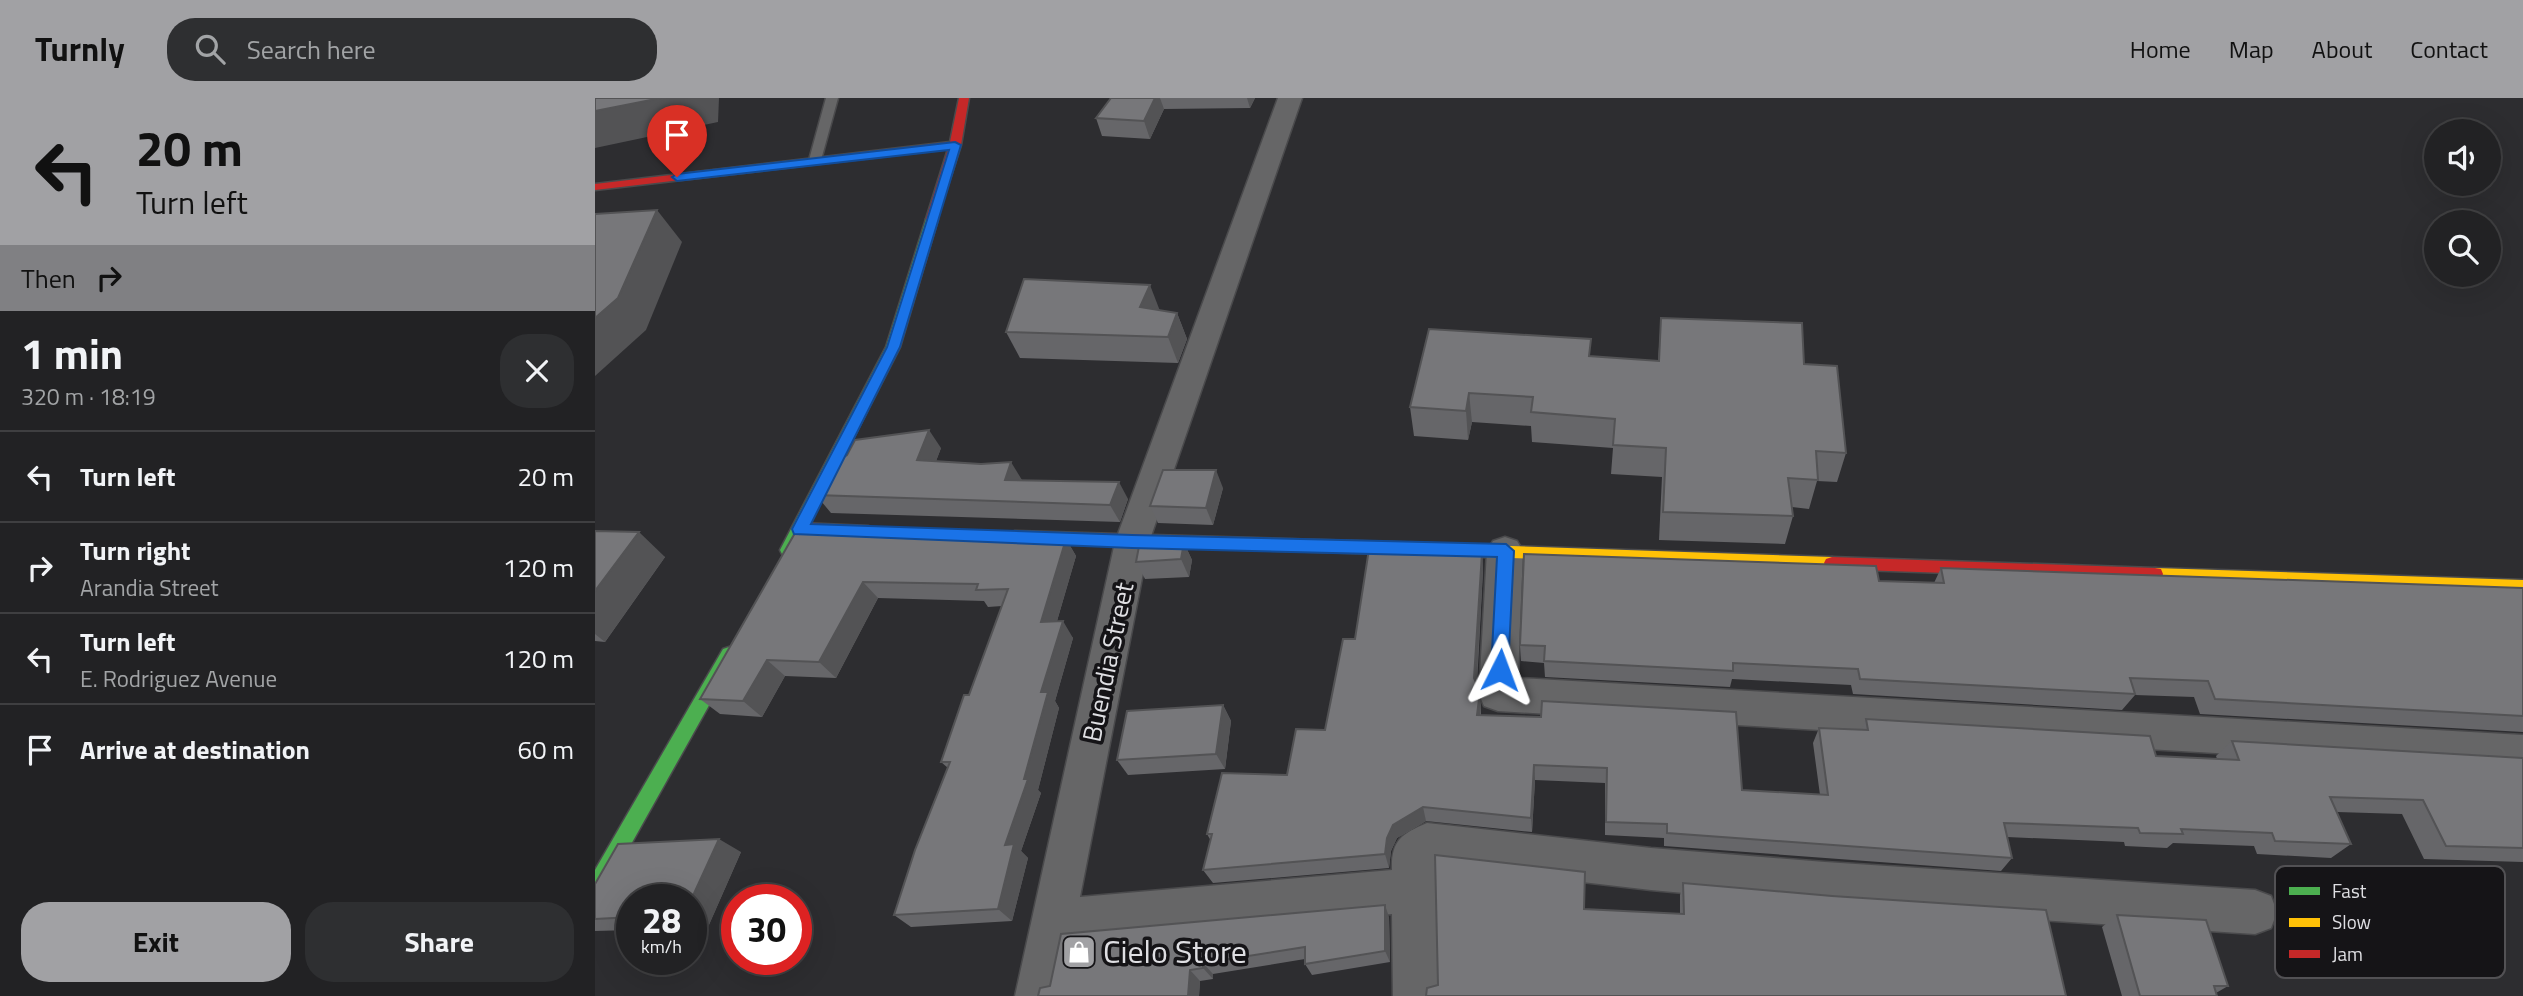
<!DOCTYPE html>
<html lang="en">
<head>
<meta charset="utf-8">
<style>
  body { margin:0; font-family:"Titillium Web",sans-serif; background:#2e2f31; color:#f1f3f6; height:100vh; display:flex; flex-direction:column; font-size:26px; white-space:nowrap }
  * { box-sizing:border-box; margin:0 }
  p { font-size:23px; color:#a2a4a6 }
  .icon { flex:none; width:38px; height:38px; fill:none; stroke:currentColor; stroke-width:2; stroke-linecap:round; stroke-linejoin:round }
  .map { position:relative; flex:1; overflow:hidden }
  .panel { display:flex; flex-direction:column; background:#222224; width:595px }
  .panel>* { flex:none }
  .banner { background:#a1a1a4; color:#111; overflow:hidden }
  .tools { position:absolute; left:1829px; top:21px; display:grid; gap:14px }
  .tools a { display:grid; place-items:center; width:77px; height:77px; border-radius:50%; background:#222224; box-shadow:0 7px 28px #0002,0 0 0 2px #3f3f41; font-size:35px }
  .speed { position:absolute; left:21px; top:786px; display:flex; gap:14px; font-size:35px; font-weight:700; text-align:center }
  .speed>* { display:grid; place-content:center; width:91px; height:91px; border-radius:50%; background:#222224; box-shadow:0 7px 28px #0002,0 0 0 2px #3f3f41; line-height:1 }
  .speed small { font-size:18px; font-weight:400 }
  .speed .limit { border:10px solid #d22; background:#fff; color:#111 }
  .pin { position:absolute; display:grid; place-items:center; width:60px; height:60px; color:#fff; margin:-72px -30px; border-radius:50% 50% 50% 0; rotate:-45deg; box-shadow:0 0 7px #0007 }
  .pin .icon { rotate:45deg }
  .me { position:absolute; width:77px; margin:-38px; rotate:3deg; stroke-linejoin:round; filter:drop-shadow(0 0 5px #0008) }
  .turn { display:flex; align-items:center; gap:24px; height:147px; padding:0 21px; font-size:32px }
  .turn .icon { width:91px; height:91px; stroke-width:2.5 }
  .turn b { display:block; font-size:49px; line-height:60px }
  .then { display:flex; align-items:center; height:66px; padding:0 21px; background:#0003; gap:14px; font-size:26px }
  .round { display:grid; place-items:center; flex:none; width:74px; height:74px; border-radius:28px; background:#2e2f31 }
  .overview { display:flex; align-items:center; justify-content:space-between; height:119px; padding:0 21px }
  h1 { font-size:42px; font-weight:700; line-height:52px }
  .primary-button { display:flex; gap:14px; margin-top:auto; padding:14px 21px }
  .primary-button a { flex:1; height:80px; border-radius:28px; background:#a1a1a4; color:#111; font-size:28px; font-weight:700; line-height:80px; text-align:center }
  .primary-button a+a { background:#2e2f31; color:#f1f3f6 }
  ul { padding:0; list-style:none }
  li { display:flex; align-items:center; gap:21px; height:91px; padding:0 21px; border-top:2px solid #3f3f41 }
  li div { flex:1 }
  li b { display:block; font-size:26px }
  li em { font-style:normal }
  header { display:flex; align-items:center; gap:42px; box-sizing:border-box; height:98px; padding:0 35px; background:#a1a1a4; color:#111 }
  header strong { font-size:33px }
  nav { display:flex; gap:38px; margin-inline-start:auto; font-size:24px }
  .search { width:490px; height:63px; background:#2e2f31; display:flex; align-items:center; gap:18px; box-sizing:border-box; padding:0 24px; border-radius:28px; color:#a2a4a6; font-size:26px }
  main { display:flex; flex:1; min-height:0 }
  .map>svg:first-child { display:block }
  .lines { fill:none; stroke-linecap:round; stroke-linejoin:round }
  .lane-casing { stroke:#4a4a4c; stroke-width:3 }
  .street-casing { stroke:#4a4a4c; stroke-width:3 }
  .fast-casing { stroke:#4a4a4c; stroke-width:3 }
  .slow-casing { stroke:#4a4a4c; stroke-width:3 }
  .jam-casing { stroke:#4a4a4c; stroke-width:3 }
  .lane { fill:#666667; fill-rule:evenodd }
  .street { fill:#666667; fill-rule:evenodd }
  .fast { fill:#4caf50; fill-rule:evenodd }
  .slow { fill:#ffc107; fill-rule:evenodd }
  .jam { fill:#c62828; fill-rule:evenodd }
  .wall { fill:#666669 }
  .shaded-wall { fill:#535355 }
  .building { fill:#77777a; stroke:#535355; stroke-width:2 }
  .route { fill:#1a73e8; stroke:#114b97; stroke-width:2 }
  .labels { text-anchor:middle; stroke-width:7; stroke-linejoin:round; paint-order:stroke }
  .street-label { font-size:26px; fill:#dfdfe3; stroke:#151417 }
  .near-poi-label { font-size:32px; fill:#dfdfe3; stroke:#151417; text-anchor:start }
  .key { fill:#151417; stroke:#525154; stroke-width:2 }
  .key-label { font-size:19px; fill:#dfdfe3 }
</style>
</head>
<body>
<header>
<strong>Turnly</strong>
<div class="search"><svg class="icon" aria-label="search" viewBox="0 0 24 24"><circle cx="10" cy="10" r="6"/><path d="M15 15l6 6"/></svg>Search here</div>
<nav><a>Home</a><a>Map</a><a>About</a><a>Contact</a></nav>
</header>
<main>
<section class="panel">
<div class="banner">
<div class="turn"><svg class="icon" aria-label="left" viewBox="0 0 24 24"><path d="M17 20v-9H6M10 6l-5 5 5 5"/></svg><div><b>20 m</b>Turn left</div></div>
<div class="then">Then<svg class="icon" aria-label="right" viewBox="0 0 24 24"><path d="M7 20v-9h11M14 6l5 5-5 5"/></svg></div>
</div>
<div class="overview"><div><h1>1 min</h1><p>320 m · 18:19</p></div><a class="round"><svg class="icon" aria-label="close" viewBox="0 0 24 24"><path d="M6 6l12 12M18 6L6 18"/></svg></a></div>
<ul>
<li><svg class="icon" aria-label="left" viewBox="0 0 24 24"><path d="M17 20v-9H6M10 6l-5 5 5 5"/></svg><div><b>Turn left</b></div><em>20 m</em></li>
<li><svg class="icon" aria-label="right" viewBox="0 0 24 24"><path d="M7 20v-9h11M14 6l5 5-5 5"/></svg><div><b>Turn right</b><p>Arandia Street</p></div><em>120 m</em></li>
<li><svg class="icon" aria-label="left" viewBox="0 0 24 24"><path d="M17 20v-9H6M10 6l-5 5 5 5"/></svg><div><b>Turn left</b><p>E. Rodriguez Avenue</p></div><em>120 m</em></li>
<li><svg class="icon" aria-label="arrive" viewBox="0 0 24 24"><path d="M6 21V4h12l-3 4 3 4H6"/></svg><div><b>Arrive at destination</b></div><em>60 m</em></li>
</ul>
<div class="primary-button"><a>Exit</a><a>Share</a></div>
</section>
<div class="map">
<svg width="1928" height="898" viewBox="0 0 1928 898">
  <rect width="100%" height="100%" fill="#2d2d30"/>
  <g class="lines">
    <g class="lane-casing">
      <polygon id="lane" points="231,0 243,0 226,62 220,66 214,62"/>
    </g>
    <g class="street-casing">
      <g id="street">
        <path d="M 683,0 L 707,0 L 554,444 L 485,799 L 797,772 C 796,743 806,736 832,725 L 1056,750 L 1230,764 L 1660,792 L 1676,798 L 1682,814 L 1676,830 L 1660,836 L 1230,808 L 1056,792 L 840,767 L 844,898 L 798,898 L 797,816 L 477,845 L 466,898 L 420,898 L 520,444 Z"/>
        <polygon points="910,439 922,443 928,453 923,580 1928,637 1928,673 903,613 889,608 884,596 892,453 898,443"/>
      </g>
    </g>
    <g class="fast-casing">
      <g id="fast">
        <polygon points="337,117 343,121 305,249 199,456 187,456 185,452 291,249 331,121"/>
        <polygon points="134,549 140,551 142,556 140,561 7,798 0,801 0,772 128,551"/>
      </g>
    </g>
    <g class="slow-casing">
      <g id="slow">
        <polygon points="826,445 1237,459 1243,461 1245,465 1243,469 1237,471 826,457 820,455 818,451 820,447"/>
        <polygon points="1560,470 1928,482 1928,496 1560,482 1554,481 1552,476 1554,471"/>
      </g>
    </g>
    <g class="jam-casing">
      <g id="jam">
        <polygon points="364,0 374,0 366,47 341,124 337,125 331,121 353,51 0,92 0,86 355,44"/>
        <polygon points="205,425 273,428 279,430 281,434 279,438 273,440 205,437 200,435 197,431 200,427"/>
        <polygon points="420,433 826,445 832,447 834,451 832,455 826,457 420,445 414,443 412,439 414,435"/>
        <polygon points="1237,459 1560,470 1566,471 1568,476 1566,481 1560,482 1237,471 1231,469 1229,465 1231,461"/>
      </g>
    </g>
    <use href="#lane" class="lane"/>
    <use href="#street" class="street"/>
    <use href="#fast" class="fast"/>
    <use href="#slow" class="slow"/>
    <use href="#jam" class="jam"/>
  </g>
  <g class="wall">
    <polygon points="516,0 660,0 655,10 569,11 555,41 507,38 501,20"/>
    <polygon points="582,215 592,241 583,265 425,260 411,234"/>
    <polygon points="1066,220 1209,266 1251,355 1242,384 1222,383 1214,411 1197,409 1198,418 1190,446 1064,442 1067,379 1016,376 1018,350 937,344 936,328 877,324 873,342 819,338 815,309 995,258 1063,263"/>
    <polygon points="346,350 341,363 427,382 533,401 525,424 236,415 221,397"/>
    <polygon points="628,390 618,427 563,425 555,408"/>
    <polygon points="0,433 70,459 10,544 0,543"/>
    <polygon points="200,435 471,441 481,458 462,523 478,540 460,603 464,610 443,692 446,695 426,753 433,760 417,823 316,829 299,817 353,670 346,664 374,597 407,508 393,509 389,503 283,500 241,580 190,578 167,619 125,616 105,601"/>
    <polygon points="589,445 597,462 594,479 550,481 541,464"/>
    <polygon points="887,455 888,472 882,586 886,609 886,617 1147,692 1225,697 1218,645 1224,630 1267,631 1271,621 1561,658 1622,661 1621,658 1637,643 1928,660 1928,764 1829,761 1807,716 1742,714 1756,746 1736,760 1662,756 1659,748 1578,745 1572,750 1530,748 1529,744 1412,739 1417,760 1406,773 1069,748 1069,740 1010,737 1010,685 940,682 937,734 831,723 802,740 796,753 794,770 618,785 608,772 616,743 612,736 692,677 730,632 760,541"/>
    <polygon points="1346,470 1928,490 1928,634 1605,616 1599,599 1540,597 1527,612 1258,596 1256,587 1137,581 1135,589 950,579 949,565 926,563 925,547 1284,483 1339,485"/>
    <polygon points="628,607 636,623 630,671 533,677 522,662"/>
    <polygon points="146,754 113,829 96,829 96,802 37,802 37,832 0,833 0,786"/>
    <polygon points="1088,785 1237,798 843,887 989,811 1085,816 1085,797"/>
    <polygon points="1522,817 1633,888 1621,895 1622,898 1527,898 1507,829"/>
    <polygon points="794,819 795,864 717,877 710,866 710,861 618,876 618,881 605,883 604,898 443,898"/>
  </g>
  <g class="shaded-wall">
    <polygon points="66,0 124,0 123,24 0,50 0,13"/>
    <polygon points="560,0 565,0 569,11 555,41 549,23"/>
    <polygon points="652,0 660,0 655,10"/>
    <polygon points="62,112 87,144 51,232 0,278 0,220"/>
    <polygon points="555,187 565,213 545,209"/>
    <polygon points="582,215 592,241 583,265 573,239"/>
    <polygon points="874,295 877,324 873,342 871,313"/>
    <polygon points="334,332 346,350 335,379 322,362"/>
    <polygon points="416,364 427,382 410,382"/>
    <polygon points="621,372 628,390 618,427 611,410"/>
    <polygon points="524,384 533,401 525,424 515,407"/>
    <polygon points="44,434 70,459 10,544 0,536 0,493"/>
    <polygon points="471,441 481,458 457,540 446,524"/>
    <polygon points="589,445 597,462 594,479 586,461"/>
    <polygon points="887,455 888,472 881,596 879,580"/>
    <polygon points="268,484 283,500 241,580 224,564"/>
    <polygon points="468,523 478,540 460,603 464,610 443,692 446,695 426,753 433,760 417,823 403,811 410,747 429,681 446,594"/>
    <polygon points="172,562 190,578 167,619 148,603"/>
    <polygon points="885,593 886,609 884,632 882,617"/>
    <polygon points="628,607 636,623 630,671 621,656"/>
    <polygon points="939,667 940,682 937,734 936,720"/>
    <polygon points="828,709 831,723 802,740 796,753 794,770 790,756 792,740 798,727"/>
    <polygon points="124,741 146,754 113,829 96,820 96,802"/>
    <polygon points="790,807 794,819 795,864 790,853"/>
    <polygon points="608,865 618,876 618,881 608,870"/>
    <polygon points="595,872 605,883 604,898 593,898"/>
  </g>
  <g class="building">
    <polygon points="0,0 66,0 0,13"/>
    <polygon points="516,0 560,0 549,23 501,20"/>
    <polygon points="62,112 23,200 0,220 0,116"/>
    <polygon points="429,181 555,187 545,209 582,215 573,239 411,234"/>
    <polygon points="1066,220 1207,225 1209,266 1242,268 1251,355 1221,353 1223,382 1193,380 1198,418 1068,414 1071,350 1018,347 1020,321 936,314 938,299 874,295 871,313 815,309 834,231 996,241 994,258 1064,263"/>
    <polygon points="334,332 322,362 386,366 416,364 410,382 524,384 515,407 221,397 235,368 252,357 260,342"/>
    <polygon points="568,372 621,372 611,410 555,408"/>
    <polygon points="206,431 471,441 446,524 468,523 446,594 453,594 429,681 433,681 410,747 419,746 403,811 299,817 320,752 355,664 346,664 369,597 374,597 413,491 381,492 383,486 268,484 224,564 172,562 148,603 105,601 200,435 204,436"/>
    <polygon points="0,433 44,434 0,493"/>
    <polygon points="545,443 589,445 586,461 541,464"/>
    <polygon points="774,451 887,455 879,580 885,593 882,617 946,619 947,603 1141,614 1147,692 1233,697 1224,630 1273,632 1271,621 1555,638 1561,658 1644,662 1637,643 1928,660 1928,750 1851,748 1828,702 1735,699 1756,746 1680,743 1677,735 1586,731 1588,736 1545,735 1543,730 1409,725 1417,760 1072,735 1072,726 1011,724 1012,670 939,667 936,720 828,709 798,727 792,740 790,756 608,772 617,736 612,736 627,675 692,677 701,631 730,632 748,541 760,541"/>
    <polygon points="929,456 1281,468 1284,483 1349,485 1346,470 1928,490 1928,618 1620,601 1613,583 1535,580 1540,596 1265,581 1263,571 1138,565 1138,573 949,563 950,548 925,547"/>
    <polygon points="628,607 621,656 522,662 532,613"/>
    <polygon points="124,741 96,802 37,802 37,819 0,821 0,786 23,746"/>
    <polygon points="840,757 990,774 989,811 1089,816 1088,785 1237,798 1451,812 1471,898 831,898 832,890 843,887"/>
    <polygon points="790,807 790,853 710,866 710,849 608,865 608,870 595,872 593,898 443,898 445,890 455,888 466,836"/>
    <polygon points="1522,817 1611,822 1633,888 1619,888 1622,898 1545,898"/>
  </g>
  <polygon class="route" points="360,44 366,47 305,249 216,426 537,437 911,446 919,453 913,572 911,577 905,579 898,577 896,572 902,459 537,450 199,436 197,431 292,249 354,52 82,83 77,79 82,76"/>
  <defs>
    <g id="shop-square" transform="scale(1.75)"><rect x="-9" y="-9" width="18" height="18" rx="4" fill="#a1a1a4" stroke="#151417"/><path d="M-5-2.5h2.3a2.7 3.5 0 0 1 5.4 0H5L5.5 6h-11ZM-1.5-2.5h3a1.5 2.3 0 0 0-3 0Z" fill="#fff"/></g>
  </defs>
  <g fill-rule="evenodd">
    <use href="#shop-square" x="484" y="854"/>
  </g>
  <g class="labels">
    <g class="street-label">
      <text transform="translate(513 564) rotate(-78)" y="9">Buendia Street</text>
    </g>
    <g class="near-poi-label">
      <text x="508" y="865">Cielo Store</text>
    </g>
  </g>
  <rect x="1680" y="768" width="230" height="112" rx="10" class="key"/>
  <rect x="1694" y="789" width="31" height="8" fill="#4caf50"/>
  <rect x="1694" y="820" width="31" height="9" fill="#ffc107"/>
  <rect x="1694" y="852" width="31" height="8" fill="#c62828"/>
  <g class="key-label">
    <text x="1737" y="800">Fast</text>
    <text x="1737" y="831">Slow</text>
    <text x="1737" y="863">Jam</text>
  </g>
</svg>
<div class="tools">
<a><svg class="icon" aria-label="sound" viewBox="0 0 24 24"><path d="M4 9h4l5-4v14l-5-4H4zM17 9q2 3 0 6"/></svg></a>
<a><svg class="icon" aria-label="search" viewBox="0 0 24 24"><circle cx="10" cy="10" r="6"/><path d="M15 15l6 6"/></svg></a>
</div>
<div class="speed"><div>28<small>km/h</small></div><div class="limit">30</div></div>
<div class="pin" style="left:82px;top:79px;background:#d93025"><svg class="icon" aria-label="arrive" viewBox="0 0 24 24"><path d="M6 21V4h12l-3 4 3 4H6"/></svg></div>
<svg class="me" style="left:905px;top:572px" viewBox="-20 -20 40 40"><path d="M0-17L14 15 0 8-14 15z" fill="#1a73e8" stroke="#fff" stroke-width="4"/></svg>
</div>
</main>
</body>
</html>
